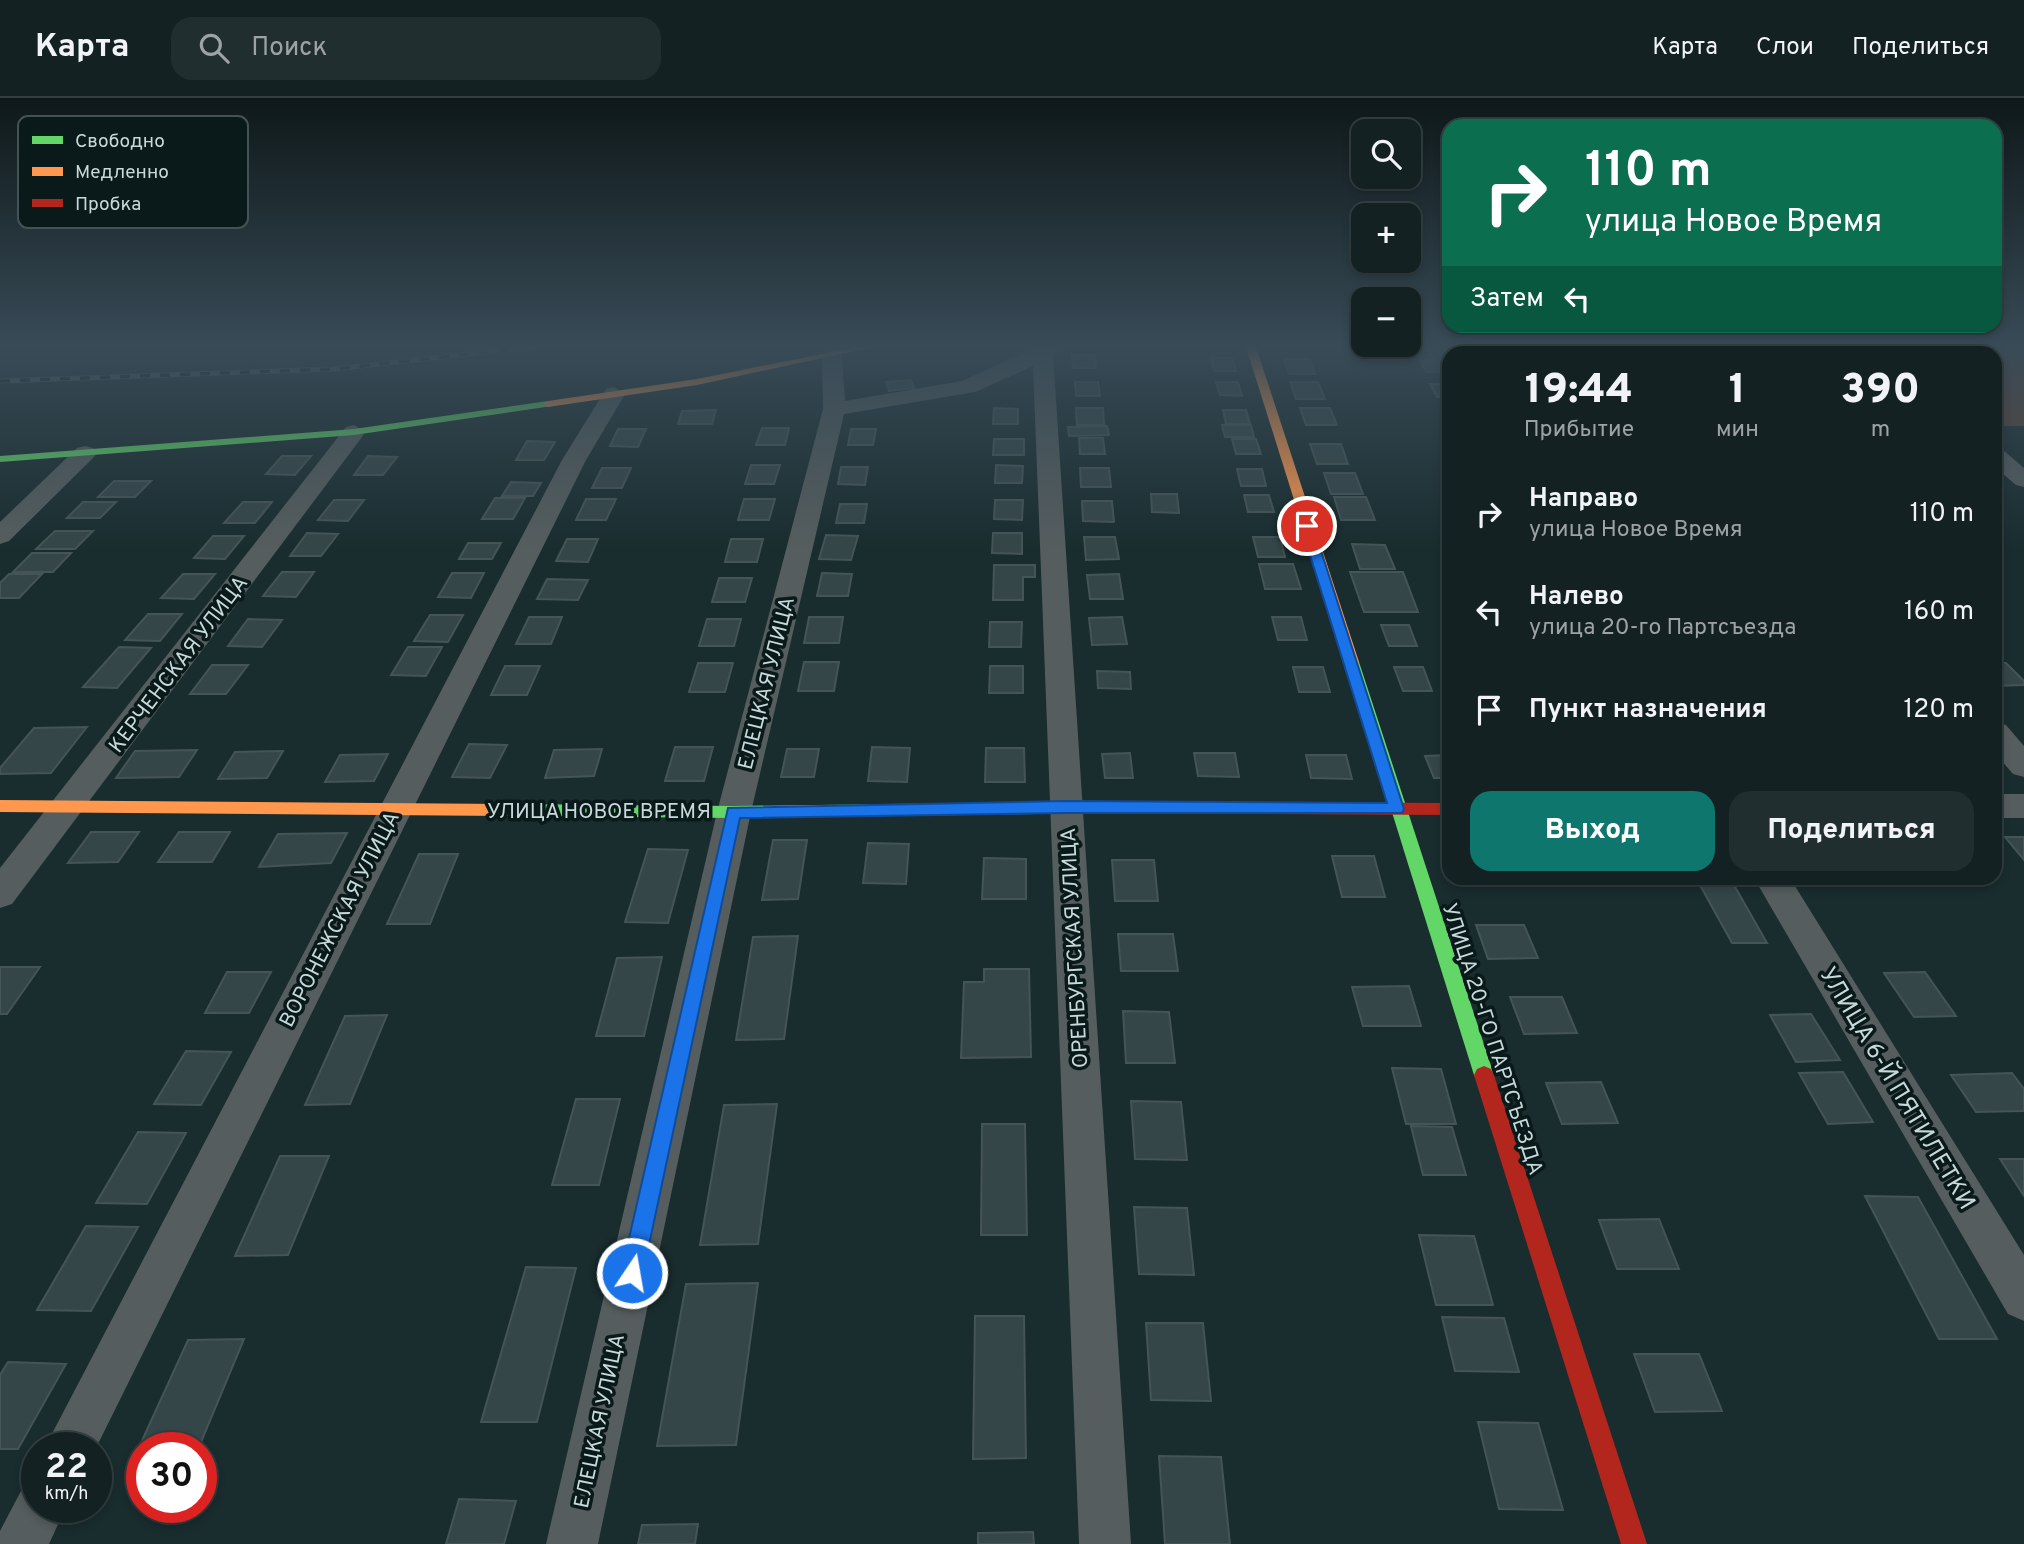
<!DOCTYPE html>
<html lang="ru">
<head>
<meta charset="utf-8">
<style>
  body { margin:0; font-family:Overpass,sans-serif; background:#202e2f; color:#f1f3f6; height:100vh; display:flex; flex-direction:column; font-size:26px; white-space:nowrap }
  * { box-sizing:border-box; margin:0 }
  p { font-size:23px; color:#9da3a5 }
  .icon { flex:none; width:38px; height:38px; fill:none; stroke:currentColor; stroke-width:2; stroke-linecap:round; stroke-linejoin:round }
  .map { position:relative; flex:1; overflow:hidden }
  .sheet { position:absolute; left:1442px; top:248px; width:560px; height:539px; display:flex; flex-direction:column; background:#132122; border-radius:21px; box-shadow:0 4px 10px #0003,0 0 0 2px #323e40 }
  .sheet>* { flex:none }
  .top-card { position:absolute; left:1442px; top:21px; width:560px; height:214px; border-radius:21px; box-shadow:0 4px 10px #0003,0 0 0 2px #323e40; background:#0b6e4f; color:#fff; overflow:hidden }
  .buttons { position:absolute; left:1351px; top:21px; display:grid; gap:14px }
  .buttons a { display:grid; place-items:center; width:70px; height:70px; border-radius:14px; background:#132122; box-shadow:0 4px 10px #0003,0 0 0 2px #323e40; font-size:35px }
  .speed { position:absolute; left:21px; top:1334px; display:flex; gap:14px; font-size:35px; font-weight:700; text-align:center }
  .speed>* { display:grid; place-content:center; width:91px; height:91px; border-radius:50%; background:#132122; box-shadow:0 4px 10px #0003,0 0 0 2px #323e40; line-height:1 }
  .speed small { font-size:18px; font-weight:400 }
  .speed .limit { border:10px solid #d22; background:#fff; color:#111 }
  .pin { position:absolute; display:grid; place-items:center; width:60px; height:60px; color:#fff; margin:-30px; border:4px solid #fff; border-radius:50%; box-shadow:0 2px 7px #0007 }
  .me { position:absolute; width:77px; margin:-38px; rotate:12deg; stroke-linejoin:round; filter:drop-shadow(0 0 5px #0008) }
  .turn { display:flex; align-items:center; gap:24px; height:147px; padding:0 28px; font-size:32px }
  .turn .icon { width:91px; height:91px; stroke-width:2.5 }
  .turn b { display:block; font-size:49px; line-height:60px }
  .then { display:flex; align-items:center; height:66px; padding:0 28px; background:#0003; gap:14px; font-size:26px }
  .eta { display:flex; justify-content:space-evenly; align-items:center; height:119px; text-align:center }
  .eta b { font-size:42px; font-weight:800; line-height:49px }
  .button { display:flex; gap:14px; margin-top:auto; padding:14px 28px }
  .button a { flex:1; height:80px; border-radius:21px; background:#0f766e; color:#fff; font-size:28px; font-weight:800; line-height:80px; text-align:center }
  .button a+a { background:#202e2f; color:#f1f3f6 }
  ul { padding:0; list-style:none }
  li { display:flex; align-items:center; gap:21px; height:98px; padding:0 28px }
  li div { flex:1 }
  li b { display:block; font-size:26px }
  li em { font-style:normal }
  header { display:flex; align-items:center; gap:42px; box-sizing:border-box; height:98px; padding:0 35px; background:#132122; border-bottom:2px solid #323e40 }
  header strong { font-size:33px }
  nav { display:flex; gap:38px; margin-inline-start:auto; font-size:24px }
  .search { width:490px; height:63px; background:#202e2f; display:flex; align-items:center; gap:18px; box-sizing:border-box; padding:0 24px; border-radius:21px; color:#9da3a5; font-size:26px }
  .map>svg:first-child { display:block }
  .green { fill:#624333 }
  .building { fill:#354648; stroke:#455455; stroke-width:2 }
  .lines { fill:none; stroke-linecap:round; stroke-linejoin:round }
  .street { fill:#555d5e; fill-rule:evenodd }
  .fast { fill:#63d668; fill-rule:evenodd }
  .slow { fill:#ff974d; fill-rule:evenodd }
  .jam { fill:#b3261e; fill-rule:evenodd }
  .rail-casing { stroke:#596263; stroke-width:5 }
  .rail { stroke:#0a1919; stroke-width:3.5; stroke-dasharray:10; stroke-linecap:butt }
  .route { fill:#1a73e8; stroke:#114b97; stroke-width:2 }
  .labels { text-anchor:middle; stroke-width:7; stroke-linejoin:round; paint-order:stroke }
  .street-label { font-size:21px; fill:#c7d9da; stroke:#0a1919 }
  .near-street-label { font-size:24px; fill:#c7d9da; stroke:#0a1919 }
  .key { fill:#0a1919; stroke:#435353; stroke-width:2 }
  .key-label { font-size:19px; fill:#c7d9da }
</style>
</head>
<body>
<header>
<strong>Карта</strong>
<div class="search"><svg class="icon" aria-label="search" viewBox="0 0 24 24"><circle cx="10" cy="10" r="6"/><path d="M15 15l6 6"/></svg>Поиск</div>
<nav><a>Карта</a><a>Слои</a><a>Поделиться</a></nav>
</header>
<div class="map">
<svg width="2024" height="1446" viewBox="0 0 2024 1446">
  <rect width="100%" height="100%" fill="#192c2e"/>
  <polygon class="green" points="1906,249 2024,249 2024,328 2002,328 1995,322 1995,256 1914,255"/>
  <g class="building">
    <polygon points="1815,251 1843,252 1847,256 1819,256"/>
    <polygon points="1414,253 1439,253 1444,262 1419,262"/>
    <polygon points="1072,257 1095,257 1096,270 1073,270"/>
    <polygon points="1211,260 1232,260 1236,273 1214,273"/>
    <polygon points="1284,261 1309,261 1315,276 1289,276"/>
    <polygon points="1421,264 1446,264 1449,274 1426,274"/>
    <polygon points="911,282 914,290 889,293 886,284"/>
    <polygon points="1075,284 1098,284 1100,298 1076,298"/>
    <polygon points="1216,284 1238,284 1242,298 1220,297"/>
    <polygon points="1290,284 1318,284 1325,301 1296,301"/>
    <polygon points="1430,286 1449,286 1449,299 1437,299"/>
    <polygon points="994,310 1018,311 1018,326 993,326"/>
    <polygon points="1076,310 1103,310 1104,327 1077,327"/>
    <polygon points="1300,310 1330,310 1337,327 1306,327"/>
    <polygon points="716,312 712,326 678,326 682,313"/>
    <polygon points="1223,312 1246,312 1250,326 1226,326"/>
    <polygon points="1222,327 1251,327 1254,339 1225,339"/>
    <polygon points="1107,328 1109,337 1069,338 1068,329"/>
    <polygon points="762,330 789,330 785,347 756,347"/>
    <polygon points="618,331 646,331 638,349 610,348"/>
    <polygon points="851,331 876,331 873,347 848,347"/>
    <polygon points="1079,340 1103,340 1105,356 1080,356"/>
    <polygon points="994,341 1024,341 1024,357 993,357"/>
    <polygon points="1232,341 1256,341 1261,356 1236,356"/>
    <polygon points="527,343 555,344 544,362 516,362"/>
    <polygon points="1310,346 1341,346 1348,366 1317,366"/>
    <polygon points="282,358 311,358 295,377 266,376"/>
    <polygon points="368,358 397,359 383,377 354,377"/>
    <polygon points="751,367 780,367 774,386 745,386"/>
    <polygon points="996,367 1023,368 1022,385 995,385"/>
    <polygon points="841,369 868,369 865,387 838,386"/>
    <polygon points="602,370 631,370 622,390 592,390"/>
    <polygon points="1080,370 1109,370 1111,389 1081,389"/>
    <polygon points="1237,371 1262,371 1266,388 1241,388"/>
    <polygon points="1324,375 1355,375 1363,396 1331,396"/>
    <polygon points="114,383 151,383 135,399 98,399"/>
    <polygon points="511,384 541,385 533,398 502,398"/>
    <polygon points="1151,396 1177,396 1179,415 1152,414"/>
    <polygon points="1244,397 1269,397 1274,414 1248,414"/>
    <polygon points="1334,399 1366,399 1375,422 1341,422"/>
    <polygon points="495,400 525,400 513,421 482,421"/>
    <polygon points="586,401 616,401 606,422 576,422"/>
    <polygon points="744,401 775,401 769,422 738,422"/>
    <polygon points="334,402 364,402 348,423 318,422"/>
    <polygon points="995,402 1023,402 1022,422 994,421"/>
    <polygon points="1082,403 1112,403 1114,424 1083,423"/>
    <polygon points="83,404 116,404 100,420 67,420"/>
    <polygon points="243,404 272,404 255,425 224,425"/>
    <polygon points="840,406 867,406 864,425 836,425"/>
    <polygon points="55,433 93,433 75,451 36,451"/>
    <polygon points="307,435 338,436 321,458 290,458"/>
    <polygon points="993,435 1022,435 1022,456 992,455"/>
    <polygon points="826,437 858,438 851,462 819,461"/>
    <polygon points="213,438 244,438 225,461 194,460"/>
    <polygon points="1084,439 1115,439 1119,461 1086,462"/>
    <polygon points="1253,439 1280,439 1285,459 1258,459"/>
    <polygon points="567,441 598,441 588,464 556,463"/>
    <polygon points="731,441 763,441 757,464 725,464"/>
    <polygon points="468,445 501,445 492,461 459,461"/>
    <polygon points="1352,446 1385,447 1395,471 1360,471"/>
    <polygon points="32,455 71,455 53,474 13,474"/>
    <polygon points="1259,466 1293,466 1301,491 1265,491"/>
    <polygon points="994,467 1035,467 1035,479 1023,479 1023,502 993,502"/>
    <polygon points="282,474 314,474 296,499 263,498"/>
    <polygon points="1350,474 1403,474 1418,514 1364,514"/>
    <polygon points="452,475 484,475 471,500 438,499"/>
    <polygon points="822,475 852,476 848,498 817,498"/>
    <polygon points="9,476 42,476 19,500 0,500 0,485"/>
    <polygon points="183,476 215,476 194,501 161,500"/>
    <polygon points="1119,476 1123,501 1090,501 1087,477"/>
    <polygon points="719,480 752,480 745,504 712,504"/>
    <polygon points="547,481 588,482 578,502 537,501"/>
    <polygon points="148,516 182,516 160,543 125,542"/>
    <polygon points="430,517 463,517 448,544 414,543"/>
    <polygon points="529,519 562,519 551,546 516,546"/>
    <polygon points="809,519 843,519 839,545 804,545"/>
    <polygon points="1122,519 1127,546 1092,547 1089,520"/>
    <polygon points="1272,519 1301,519 1307,542 1278,542"/>
    <polygon points="248,521 282,522 262,549 228,548"/>
    <polygon points="707,521 741,521 734,548 699,548"/>
    <polygon points="990,524 1022,524 1021,549 989,549"/>
    <polygon points="1381,527 1409,527 1417,548 1389,548"/>
    <polygon points="119,549 151,550 117,590 83,589"/>
    <polygon points="408,549 442,549 426,578 391,577"/>
    <polygon points="804,564 839,564 834,593 798,593"/>
    <polygon points="698,565 733,565 725,594 689,594"/>
    <polygon points="1995,565 2006,565 2024,583 2024,587 1995,588"/>
    <polygon points="212,567 248,567 226,596 190,596"/>
    <polygon points="505,568 540,568 527,597 491,597"/>
    <polygon points="990,568 1023,568 1023,595 989,595"/>
    <polygon points="1293,569 1323,569 1330,594 1299,594"/>
    <polygon points="1394,569 1423,569 1432,593 1403,593"/>
    <polygon points="1097,573 1130,574 1131,591 1098,590"/>
    <polygon points="87,629 51,675 0,676 0,670 34,630"/>
    <polygon points="469,646 507,647 490,680 452,679"/>
    <polygon points="675,649 713,649 704,683 665,683"/>
    <polygon points="872,649 910,650 907,684 868,683"/>
    <polygon points="986,650 1024,650 1025,684 985,684"/>
    <polygon points="602,651 594,678 545,680 554,652"/>
    <polygon points="787,651 819,651 814,679 781,679"/>
    <polygon points="197,652 179,679 116,680 135,653"/>
    <polygon points="283,653 267,680 218,681 235,654"/>
    <polygon points="1130,655 1133,680 1105,680 1102,656"/>
    <polygon points="1194,655 1235,655 1239,679 1198,678"/>
    <polygon points="388,656 374,683 325,684 340,657"/>
    <polygon points="1306,657 1346,657 1352,681 1311,680"/>
    <polygon points="1449,657 1449,680 1434,680 1425,658"/>
    <polygon points="91,734 139,734 118,764 68,765"/>
    <polygon points="179,734 230,734 212,764 158,764"/>
    <polygon points="347,735 331,765 259,769 278,736"/>
    <polygon points="2005,739 2024,739 2024,762"/>
    <polygon points="773,742 807,742 798,801 762,802"/>
    <polygon points="868,745 909,746 906,786 863,785"/>
    <polygon points="648,751 688,752 668,825 625,824"/>
    <polygon points="419,756 458,756 430,826 387,826"/>
    <polygon points="1332,758 1374,758 1385,799 1342,799"/>
    <polygon points="984,760 1026,761 1026,801 982,801"/>
    <polygon points="1112,762 1154,762 1158,803 1115,803"/>
    <polygon points="1470,780 1509,780 1511,785 1473,786"/>
    <polygon points="1696,780 1730,780 1767,845 1732,845"/>
    <polygon points="1830,780 1894,780 1898,787 1834,787"/>
    <polygon points="1476,827 1524,827 1538,860 1488,861"/>
    <polygon points="1118,836 1173,836 1178,873 1121,873"/>
    <polygon points="798,838 784,941 736,942 753,839"/>
    <polygon points="662,859 644,938 596,938 617,860"/>
    <polygon points="0,869 40,869 7,916 0,916"/>
    <polygon points="984,871 1029,871 1031,959 961,960 964,884 984,884"/>
    <polygon points="227,874 271,874 249,915 205,915"/>
    <polygon points="1925,874 1956,918 1914,919 1884,875"/>
    <polygon points="1409,888 1421,928 1363,928 1352,889"/>
    <polygon points="1510,899 1562,899 1577,935 1524,936"/>
    <polygon points="1123,913 1169,914 1175,965 1126,965"/>
    <polygon points="1811,916 1840,962 1796,964 1770,917"/>
    <polygon points="387,917 350,1006 305,1007 345,918"/>
    <polygon points="186,953 231,954 201,1007 154,1006"/>
    <polygon points="1392,970 1441,971 1456,1026 1406,1026"/>
    <polygon points="1843,974 1873,1024 1828,1026 1799,975"/>
    <polygon points="2012,975 2024,991 2024,1013 1976,1014 1951,977"/>
    <polygon points="1601,984 1618,1025 1562,1026 1546,985"/>
    <polygon points="576,1001 620,1001 599,1087 552,1087"/>
    <polygon points="1131,1003 1181,1004 1187,1062 1135,1061"/>
    <polygon points="777,1006 758,1146 700,1147 724,1007"/>
    <polygon points="982,1026 1025,1026 1027,1137 981,1137"/>
    <polygon points="1411,1028 1452,1029 1466,1077 1423,1077"/>
    <polygon points="138,1034 186,1035 147,1106 96,1105"/>
    <polygon points="280,1058 329,1058 288,1157 235,1158"/>
    <polygon points="2000,1061 2024,1061 2024,1098"/>
    <polygon points="1865,1098 1918,1099 1997,1241 1939,1241"/>
    <polygon points="1134,1109 1187,1110 1194,1177 1139,1176"/>
    <polygon points="1659,1121 1679,1171 1617,1171 1599,1122"/>
    <polygon points="86,1128 138,1129 91,1213 37,1212"/>
    <polygon points="1419,1137 1474,1138 1493,1207 1436,1207"/>
    <polygon points="526,1169 576,1170 537,1324 481,1324"/>
    <polygon points="758,1185 736,1347 657,1348 686,1186"/>
    <polygon points="975,1218 1024,1218 1026,1360 973,1361"/>
    <polygon points="1442,1219 1504,1220 1519,1274 1455,1273"/>
    <polygon points="1146,1225 1203,1225 1211,1303 1151,1302"/>
    <polygon points="244,1241 199,1349 142,1349 142,1371 129,1371 188,1242"/>
    <polygon points="1634,1256 1699,1256 1722,1313 1655,1314"/>
    <polygon points="8,1264 66,1266 18,1351 0,1351 0,1277"/>
    <polygon points="1478,1324 1538,1325 1563,1412 1499,1411"/>
    <polygon points="1159,1358 1221,1359 1230,1446 1165,1446"/>
    <polygon points="459,1401 516,1403 504,1446 446,1446"/>
    <polygon points="698,1426 695,1446 638,1446 642,1427"/>
    <polygon points="1033,1434 1034,1446 978,1446 978,1435"/>
  </g>
  <g class="lines">
    <g class="street">
      <polygon points="1037,249 1061,249 1053,256 1131,1446 1079,1446 1033,268 975,294 844,316 751,714 598,1446 546,1446 717,714 823,311 822,257 832,251 842,257 845,303 962,283"/>
      <polygon points="1448,249 1468,249 1472,256 1451,256"/>
      <polygon points="1654,249 1675,249 1680,256 1659,256"/>
      <polygon points="1864,249 1885,249 1891,256 1869,256"/>
      <polygon points="614,289 625,296 586,362 96,1350 45,1349 562,362 606,291"/>
      <polygon points="354,327 365,334 362,339 12,806 0,810 0,770 346,329"/>
      <polygon points="85,348 93,350 97,355 93,360 9,443 0,446 0,424 77,350"/>
      <polygon points="1995,350 2003,352 2024,370 2024,389 2016,387 1995,369"/>
      <polygon points="1995,624 2006,627 2024,648 2024,679 2013,676 1995,655"/>
      <rect x="1995" y="696" width="29" height="24"/>
      <polygon points="1754,780 1790,780 2024,1157 2024,1223 2008,1216"/>
      <polygon points="37,1384 37,1409 66,1409 49,1446 0,1446 0,1433 22,1391"/>
    </g>
    <g class="fast">
      <polygon points="548,303 553,306 552,308 354,337 0,364 0,358 354,331"/>
      <polygon points="1352,560 1359,564 1494,977 1491,983 1484,986 1477,983 1474,977 1345,564"/>
      <polygon points="1109,703 1117,709 1109,715 734,720 506,718 498,712 506,706 734,708"/>
    </g>
    <g class="slow">
      <polygon points="856,249 874,249 697,287 548,309 543,306 548,303 697,281"/>
      <polygon points="1246,249 1256,249 1359,564 1357,567 1352,568 1345,564"/>
      <polygon points="0,702 506,706 514,712 506,718 0,714"/>
    </g>
    <g class="jam">
      <polygon points="1109,703 1449,705 1449,717 1109,715 1101,709"/>
      <polygon points="1484,968 1491,971 1494,977 1647,1446 1621,1446 1474,977 1477,971"/>
    </g>
    <g class="rail-casing">
      <polyline id="rail" points="0,283 334,271 533,249"/>
    </g>
    <use href="#rail" class="rail"/>
  </g>
  <linearGradient id="sky" x2="0" y2="1"><stop stop-color="#0e1819"/><stop offset="0.55" stop-color="#384b57"/><stop offset="1" stop-color="#384b57" stop-opacity="0"/></linearGradient>
  <rect width="2024" height="451" fill="url(#sky)"/>
  <polygon class="route" points="1307,425 1313,428 1404,711 1402,715 1066,715 740,720 643,1175 640,1182 632,1186 624,1182 621,1175 728,710 1066,703 1387,705 1301,428"/>
  <g class="labels">
    <g class="street-label">
      <text transform="translate(178 566) rotate(-53)" y="7">КЕРЧЕНСКАЯ УЛИЦА</text>
      <text transform="translate(766 585) rotate(-76)" y="7">ЕЛЕЦКАЯ УЛИЦА</text>
      <text x="599" y="720">УЛИЦА НОВОЕ ВРЕМЯ</text>
      <text transform="translate(339 821) rotate(-63)" y="7">ВОРОНЕЖСКАЯ УЛИЦА</text>
      <text transform="translate(1074 850) rotate(-93)" y="7">ОРЕНБУРГСКАЯ УЛИЦА</text>
      <text transform="translate(1493 941) rotate(72)" y="7">УЛИЦА 20-ГО ПАРТСЪЕЗДА</text>
      <text transform="translate(599 1323) rotate(-78)" y="7">ЕЛЕЦКАЯ УЛИЦА</text>
    </g>
    <g class="near-street-label">
      <text transform="translate(1898 990) rotate(59)" y="8">УЛИЦА 6-Й ПЯТИЛЕТКИ</text>
    </g>
  </g>
  <rect x="18" y="18" width="230" height="112" rx="10" class="key"/>
  <rect x="32" y="38" width="31" height="8" fill="#63d668"/>
  <rect x="32" y="69" width="31" height="9" fill="#ff974d"/>
  <rect x="32" y="101" width="31" height="8" fill="#b3261e"/>
  <g class="key-label">
    <text x="75" y="49">Свободно</text>
    <text x="75" y="80">Медленно</text>
    <text x="75" y="112">Пробка</text>
  </g>
</svg>
<div class="buttons">
<a><svg class="icon" aria-label="search" viewBox="0 0 24 24"><circle cx="10" cy="10" r="6"/><path d="M15 15l6 6"/></svg></a>
<a>+</a>
<a>−</a>
</div>
<div class="speed"><div>22<small>km/h</small></div><div class="limit">30</div></div>
<div class="pin" style="left:1307px;top:428px;background:#d93025"><svg class="icon" aria-label="arrive" viewBox="0 0 24 24"><path d="M6 21V4h12l-3 4 3 4H6"/></svg></div>
<svg class="me" style="left:632px;top:1175px" viewBox="-20 -20 40 40"><circle r="17" fill="#1a73e8" stroke="#fff" stroke-width="3"/><path d="M0-11L8 9 0 5-8 9z" fill="#fff"/></svg>
<div class="top-card">
<div class="turn"><svg class="icon" aria-label="right" viewBox="0 0 24 24"><path d="M7 20v-9h11M14 6l5 5-5 5"/></svg><div><b>110 m</b>улица Новое Время</div></div>
<div class="then">Затем<svg class="icon" aria-label="left" viewBox="0 0 24 24"><path d="M17 20v-9H6M10 6l-5 5 5 5"/></svg></div>
</div>
<section class="sheet">
<div class="eta">
<div><b>19:44</b><p>Прибытие</p></div>
<div><b>1</b><p>мин</p></div>
<div><b>390</b><p>m</p></div>
</div>
<ul>
<li><svg class="icon" aria-label="right" viewBox="0 0 24 24"><path d="M7 20v-9h11M14 6l5 5-5 5"/></svg><div><b>Направо</b><p>улица Новое Время</p></div><em>110 m</em></li>
<li><svg class="icon" aria-label="left" viewBox="0 0 24 24"><path d="M17 20v-9H6M10 6l-5 5 5 5"/></svg><div><b>Налево</b><p>улица 20-го Партсъезда</p></div><em>160 m</em></li>
<li><svg class="icon" aria-label="arrive" viewBox="0 0 24 24"><path d="M6 21V4h12l-3 4 3 4H6"/></svg><div><b>Пункт назначения</b></div><em>120 m</em></li>
</ul>
<div class="button"><a>Выход</a><a>Поделиться</a></div>
</section>
</div>
</body>
</html>
